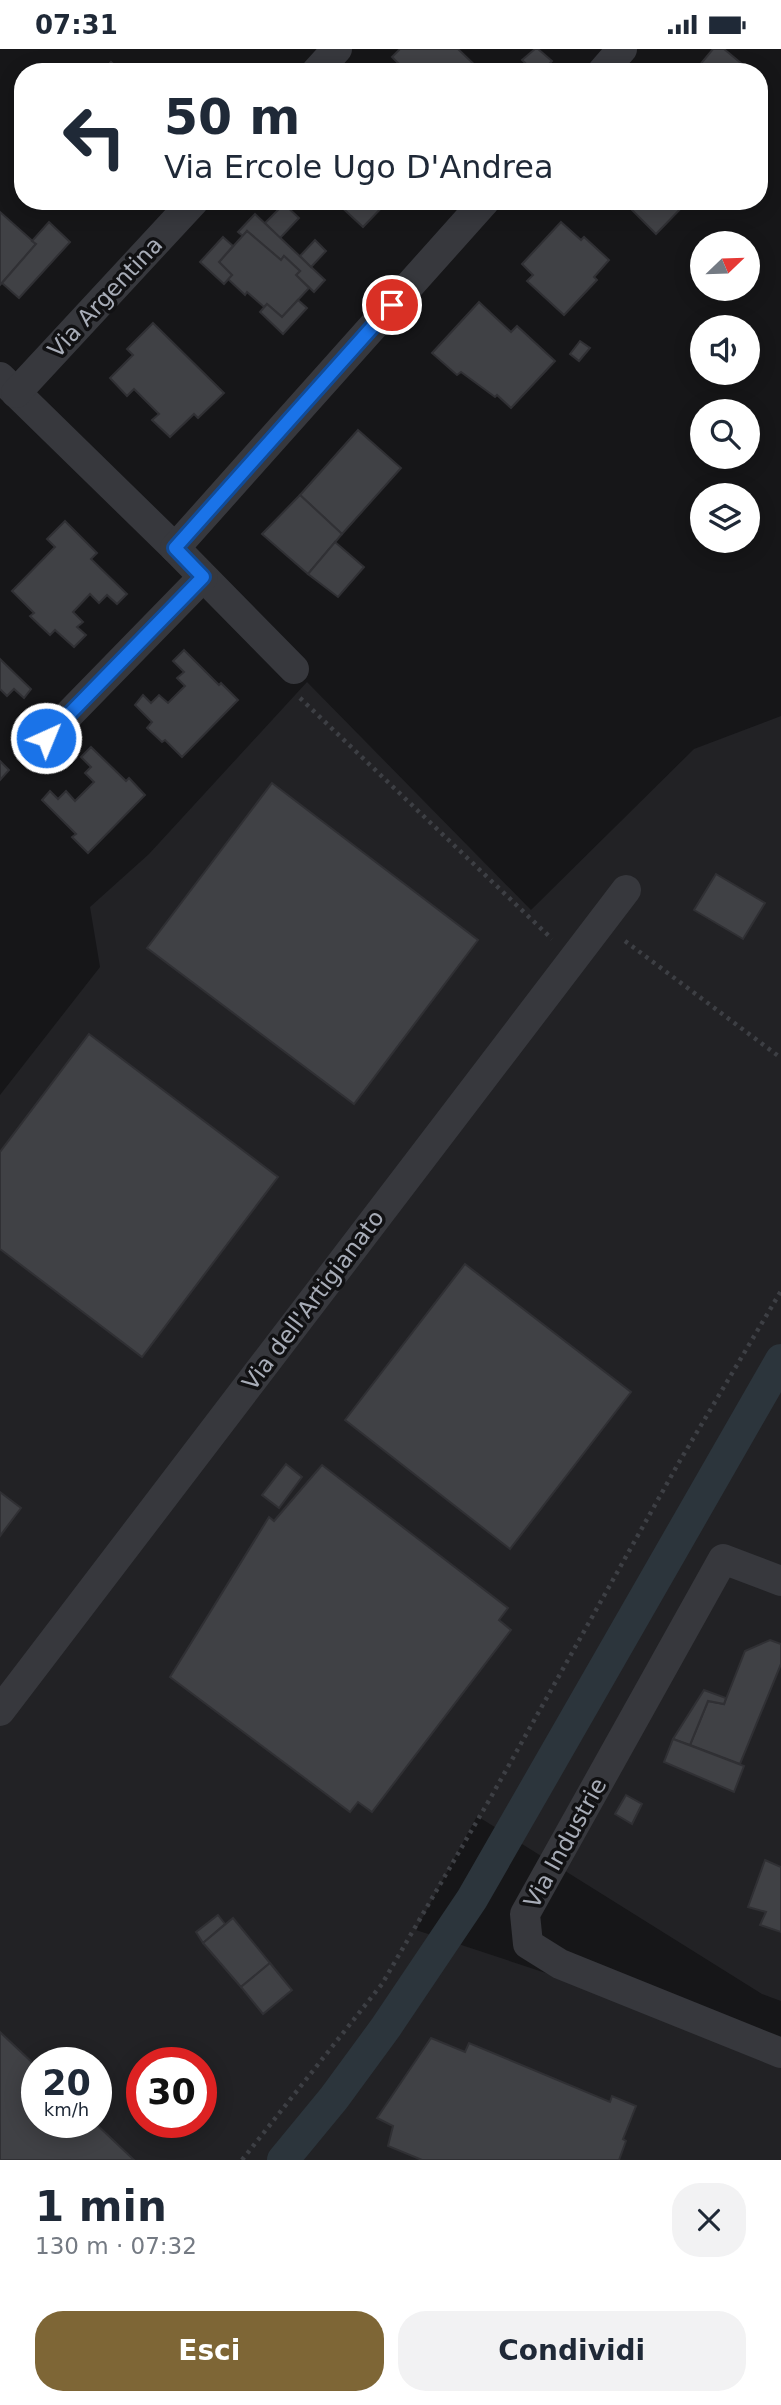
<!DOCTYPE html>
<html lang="it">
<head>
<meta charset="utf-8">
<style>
  body { margin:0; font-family:"DejaVu Sans",sans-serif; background:#f2f2f3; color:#1f2937; height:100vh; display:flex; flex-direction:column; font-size:26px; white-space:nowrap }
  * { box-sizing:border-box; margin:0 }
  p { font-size:23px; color:#747a83 }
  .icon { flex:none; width:38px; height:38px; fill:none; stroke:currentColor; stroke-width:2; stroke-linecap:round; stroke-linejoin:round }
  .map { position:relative; height:2111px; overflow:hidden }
  .drawer { display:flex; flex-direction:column; background:#fff; flex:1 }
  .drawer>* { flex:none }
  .top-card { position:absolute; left:14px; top:14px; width:754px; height:147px; border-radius:28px; box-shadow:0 4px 18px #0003; background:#fff; color:#1f2937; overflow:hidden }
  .needle { width:46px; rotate:67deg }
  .buttons { position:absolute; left:690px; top:182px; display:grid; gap:14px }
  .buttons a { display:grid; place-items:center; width:70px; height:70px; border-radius:50%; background:#fff; box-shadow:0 4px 18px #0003; font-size:35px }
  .speed { position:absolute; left:21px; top:1998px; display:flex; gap:14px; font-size:35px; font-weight:700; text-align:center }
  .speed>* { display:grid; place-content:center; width:91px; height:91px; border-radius:50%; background:#fff; box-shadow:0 4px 18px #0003; line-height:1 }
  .speed small { font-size:18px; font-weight:400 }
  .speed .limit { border:10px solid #d22; background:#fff; color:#111 }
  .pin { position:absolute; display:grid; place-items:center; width:60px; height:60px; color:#fff; margin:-30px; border:4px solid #fff; border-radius:50%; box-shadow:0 2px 7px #0007 }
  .me { position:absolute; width:77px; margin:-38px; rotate:44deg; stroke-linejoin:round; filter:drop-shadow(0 0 5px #0008) }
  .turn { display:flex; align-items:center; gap:24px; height:147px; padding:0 35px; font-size:32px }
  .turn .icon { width:91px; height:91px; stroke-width:2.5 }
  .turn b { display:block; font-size:49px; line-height:60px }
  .round { display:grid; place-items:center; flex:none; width:74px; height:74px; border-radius:28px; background:#f2f2f3 }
  .summary { display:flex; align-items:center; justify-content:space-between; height:119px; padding:0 35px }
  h1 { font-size:42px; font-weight:700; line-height:52px }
  .cta { display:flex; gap:14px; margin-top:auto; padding:14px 35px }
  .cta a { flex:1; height:80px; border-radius:28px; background:#7e6636; color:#fff; font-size:28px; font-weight:700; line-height:80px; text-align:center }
  .cta a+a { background:#f2f2f3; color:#1f2937 }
  .status { display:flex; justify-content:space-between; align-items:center; height:49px; padding:0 35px; background:#fff; direction:ltr }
  .status svg { height:19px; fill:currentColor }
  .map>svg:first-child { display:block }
  .built { fill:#222225; fill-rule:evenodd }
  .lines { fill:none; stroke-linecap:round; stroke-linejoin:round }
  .canal { stroke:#2c353c; stroke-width:32 }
  .building { fill:#404145; stroke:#303034; stroke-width:2 }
  .path { stroke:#3d3f44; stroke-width:4.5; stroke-dasharray:3.5 5; stroke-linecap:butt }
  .minor { stroke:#37383d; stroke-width:30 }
  .route-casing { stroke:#114b97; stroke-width:18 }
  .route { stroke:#1a73e8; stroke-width:12 }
  .labels { text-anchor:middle; stroke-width:7; stroke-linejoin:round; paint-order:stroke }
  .street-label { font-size:23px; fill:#a8adb8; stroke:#111113 }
</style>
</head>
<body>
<div class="status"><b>07:31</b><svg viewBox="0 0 49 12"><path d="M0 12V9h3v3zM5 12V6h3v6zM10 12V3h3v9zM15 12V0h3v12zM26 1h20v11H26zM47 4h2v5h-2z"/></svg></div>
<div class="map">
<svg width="781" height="2111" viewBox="0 0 781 2111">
  <rect width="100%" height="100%" fill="#161618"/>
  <path class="built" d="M 307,633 L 531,861 L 694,700 L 781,667 L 781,1952 L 762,1945 L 477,1767 L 416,1881 L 658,1961 L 781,2010 L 781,2111 L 0,2111 L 0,1046 L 100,918 L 90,858 L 149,805 ZM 37,2014 L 96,2014 L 96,2074 L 37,2074 ZM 142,2014 L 201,2014 L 201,2074 L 142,2074 Z"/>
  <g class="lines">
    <polyline class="canal" points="283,2111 334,2049 386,1978 472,1850 781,1311"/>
  </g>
  <g class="building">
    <polygon points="400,0 458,0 482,23 407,23 392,8"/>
    <polygon points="535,0 538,0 552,12 541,23 535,23 522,11"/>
    <polygon points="713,0 724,0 748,20 746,23 694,23"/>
    <polygon points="111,13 122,23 102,23"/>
    <polygon points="760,51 767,58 760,67"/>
    <polygon points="335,152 388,152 363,178"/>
    <polygon points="640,152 688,152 656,185 632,161"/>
    <polygon points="284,155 299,169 280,189 265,174"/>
    <polygon points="0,163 36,195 0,236"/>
    <polygon points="255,165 325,231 314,243 296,226 300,222 284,207 281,211 247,182 243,187 238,183"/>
    <polygon points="49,173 70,193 19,249 2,234 36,195 32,192"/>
    <polygon points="561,173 581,191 584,188 609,211 594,228 597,231 564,266 527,232 533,226 522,215"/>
    <polygon points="247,182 281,211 284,207 300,222 296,226 309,239 282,268 267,255 264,258 247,243 245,246 228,230 232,226 219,213"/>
    <polygon points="223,188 233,197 219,213 232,226 224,235 200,213"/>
    <polygon points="315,191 326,202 311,218 300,207"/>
    <polygon points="298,251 307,259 283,285 260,263 267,255 282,268"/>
    <polygon points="479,253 511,283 517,277 555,312 511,359 497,346 495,348 461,323 457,326 432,304"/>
    <polygon points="153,274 224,344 198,369 194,365 170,388 152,371 159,365 134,340 127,347 110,329 133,306 127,300"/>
    <polygon points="580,292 590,299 579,312 570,305"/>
    <polygon points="358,381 401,419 342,485 300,446"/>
    <polygon points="300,446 342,485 308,525 262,485"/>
    <polygon points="65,472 97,504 91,510 127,545 117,555 107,546 99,554 90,545 73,563 83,573 77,578 86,586 74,598 55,581 50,586 30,567 34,564 12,542 55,498 47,490"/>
    <polygon points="335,493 364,518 338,548 308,525"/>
    <polygon points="184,601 219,636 221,634 238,651 182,708 165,691 162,693 147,679 152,673 135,656 143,646 151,654 159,646 168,654 185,637 177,629 184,623 173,612"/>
    <polygon points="0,610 31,640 24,649 14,640 7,647 0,640"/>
    <polygon points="91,698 126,732 129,729 145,746 88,804 72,788 76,785 42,751 50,742 58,750 66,742 75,752 94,733 85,724 91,718 81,708"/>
    <polygon points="0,712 9,721 0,731"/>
    <polygon points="272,734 478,891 354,1055 147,899"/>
    <polygon points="716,825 765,854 743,890 694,861"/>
    <polygon points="89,985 278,1128 142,1308 0,1200 0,1103"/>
    <polygon points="465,1215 631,1343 510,1500 345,1371"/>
    <polygon points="286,1415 302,1428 279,1459 262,1446"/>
    <polygon points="322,1416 508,1559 499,1571 511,1581 372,1763 358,1753 350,1763 170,1628 269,1468 274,1472"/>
    <polygon points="0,1443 21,1459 0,1487"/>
    <polygon points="770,1591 781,1595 781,1615 740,1715 690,1696 708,1652 724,1655 745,1602"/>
    <polygon points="704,1641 726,1649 724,1655 708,1652 690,1696 673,1690"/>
    <polygon points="673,1690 744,1717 734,1743 664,1713"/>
    <polygon points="626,1746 642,1755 632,1775 615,1765"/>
    <polygon points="765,1811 781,1818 781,1883 760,1876 766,1863 748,1858"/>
    <polygon points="218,1866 225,1875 203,1894 196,1883"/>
    <polygon points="233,1869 270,1914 241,1938 203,1894"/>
    <polygon points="270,1914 292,1941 263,1965 241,1938"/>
    <polygon points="0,1983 37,2018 37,2074 95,2074 134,2111 0,2111"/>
    <polygon points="431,1989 465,2003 469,1994 610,2053 612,2047 636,2057 623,2090 626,2092 619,2111 422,2111 388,2097 393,2077 377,2069"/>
  </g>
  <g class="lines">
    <g class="path">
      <polyline points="300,649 552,890"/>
      <polyline points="625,892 781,1009"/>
      <polyline points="242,2111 382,1935 491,1748 678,1415 781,1242"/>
    </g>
    <g class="minor">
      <polyline points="316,23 337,0"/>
      <polyline points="602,23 622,0"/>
      <polyline points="0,328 175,499 294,620"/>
      <polyline points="16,344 194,152"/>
      <polyline points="175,499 485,152"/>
      <polyline points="46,689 203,528"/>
      <polyline points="781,1532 723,1510 525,1865 528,1895 560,1915 781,2004"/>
      <polyline points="0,1662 626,841"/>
    </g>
  </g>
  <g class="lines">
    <g class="route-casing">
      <polyline id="route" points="46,689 203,528 175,499 392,256"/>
    </g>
    <use href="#route" class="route"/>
  </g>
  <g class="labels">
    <g class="street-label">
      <text transform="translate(105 248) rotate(-47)" y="8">Via Argentina</text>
      <text transform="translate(313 1251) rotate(-53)" y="8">Via dell'Artigianato</text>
      <text transform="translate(565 1794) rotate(-61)" y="8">Via Industrie</text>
    </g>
  </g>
</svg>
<div class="buttons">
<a><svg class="needle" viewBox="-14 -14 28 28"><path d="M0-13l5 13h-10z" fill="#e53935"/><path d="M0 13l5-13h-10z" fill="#747a83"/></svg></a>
<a><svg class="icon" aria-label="sound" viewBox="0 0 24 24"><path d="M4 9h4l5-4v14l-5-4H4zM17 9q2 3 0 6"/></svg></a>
<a><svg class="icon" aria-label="search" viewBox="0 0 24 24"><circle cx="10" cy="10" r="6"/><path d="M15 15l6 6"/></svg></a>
<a><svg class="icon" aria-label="layers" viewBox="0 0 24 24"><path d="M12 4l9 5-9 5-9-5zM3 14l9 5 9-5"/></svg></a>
</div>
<div class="speed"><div>20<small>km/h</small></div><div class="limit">30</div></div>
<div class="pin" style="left:392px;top:256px;background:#d93025"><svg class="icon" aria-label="arrive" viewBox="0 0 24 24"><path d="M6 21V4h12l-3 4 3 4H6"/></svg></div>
<svg class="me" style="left:46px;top:689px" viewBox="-20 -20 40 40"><circle r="17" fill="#1a73e8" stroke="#fff" stroke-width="3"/><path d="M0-11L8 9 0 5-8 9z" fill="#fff"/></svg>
<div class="top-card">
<div class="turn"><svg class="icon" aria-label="left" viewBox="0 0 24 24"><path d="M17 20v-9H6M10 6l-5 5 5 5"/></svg><div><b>50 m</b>Via Ercole Ugo D'Andrea</div></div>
</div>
</div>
<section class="drawer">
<div class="summary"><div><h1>1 min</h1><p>130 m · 07:32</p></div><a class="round"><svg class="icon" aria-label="close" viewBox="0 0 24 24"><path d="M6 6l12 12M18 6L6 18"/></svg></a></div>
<div class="cta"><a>Esci</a><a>Condividi</a></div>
</section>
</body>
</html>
